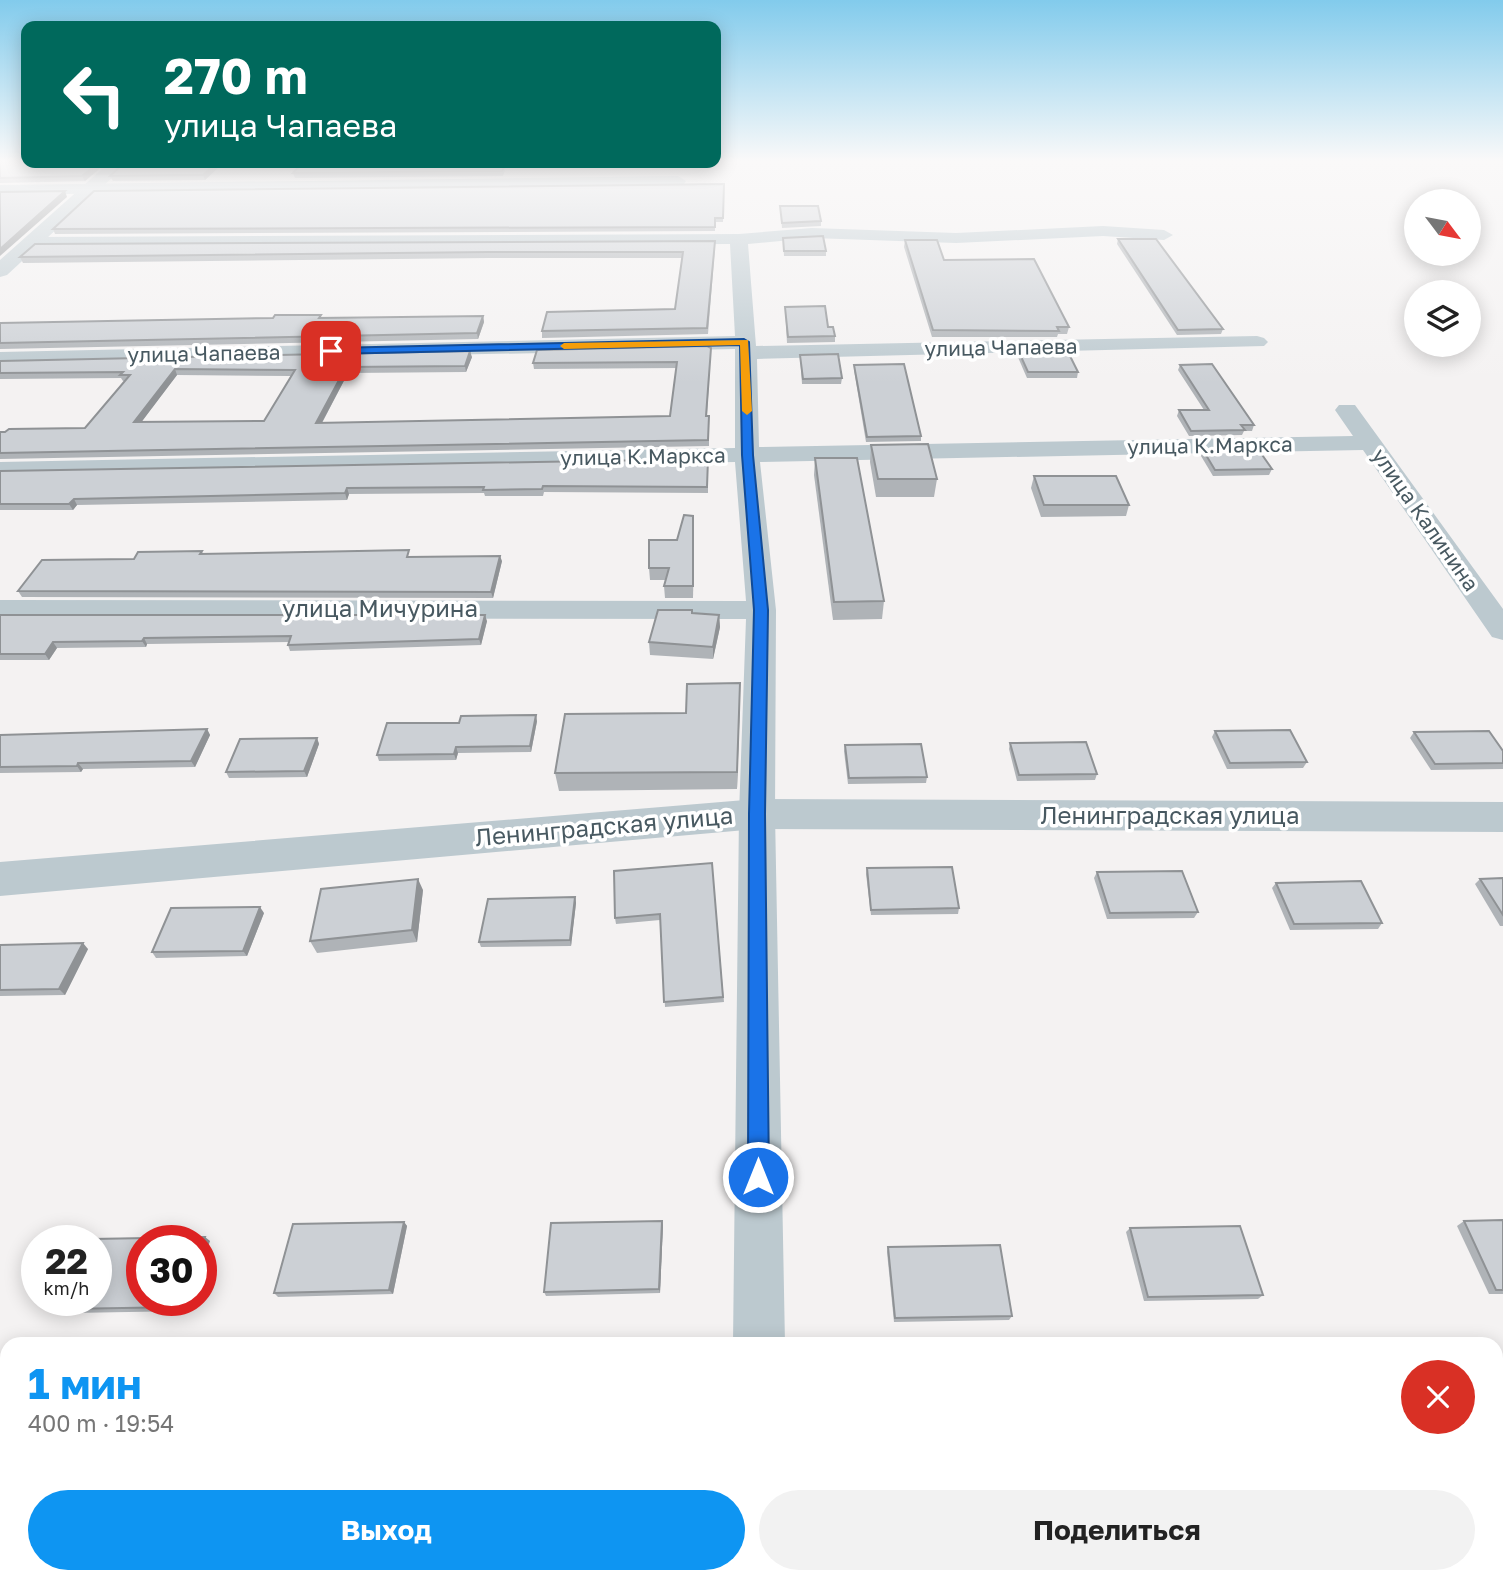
<!DOCTYPE html>
<html lang="ru">
<head>
<meta charset="utf-8">
<style>
  body { margin:0; font-family:"Golos Text",sans-serif; background:#f2f2f2; color:#222; height:100vh; display:flex; flex-direction:column; font-size:26px; white-space:nowrap }
  * { box-sizing:border-box; margin:0 }
  p { font-size:23px; color:#767676 }
  .icon { flex:none; width:38px; height:38px; fill:none; stroke:currentColor; stroke-width:2; stroke-linecap:round; stroke-linejoin:round }
  .map { position:relative; flex:1; overflow:hidden }
  .panel { position:absolute; left:0px; top:1337px; width:1503px; height:247px; display:flex; flex-direction:column; background:#fff; border-radius:21px 21px 0 0; box-shadow:0 4px 18px #0003 }
  .panel>* { flex:none }
  .guide { position:absolute; left:21px; top:21px; width:700px; height:147px; border-radius:14px; box-shadow:0 4px 18px #0003; background:#00695c; color:#fff; overflow:hidden }
  .needle { width:46px; rotate:122deg }
  .fabs { position:absolute; left:1404px; top:189px; display:grid; gap:14px }
  .fabs a { display:grid; place-items:center; width:77px; height:77px; border-radius:50%; background:#fff; box-shadow:0 4px 18px #0003; font-size:35px }
  .speed { position:absolute; left:21px; top:1225px; display:flex; gap:14px; font-size:35px; font-weight:700; text-align:center }
  .speed>* { display:grid; place-content:center; width:91px; height:91px; border-radius:50%; background:#fff; box-shadow:0 4px 18px #0003; line-height:1 }
  .speed small { font-size:18px; font-weight:400 }
  .speed .limit { border:10px solid #d22; background:#fff; color:#111 }
  .pin { position:absolute; display:grid; place-items:center; width:60px; height:60px; color:#fff; margin:-30px; border-radius:14px; box-shadow:0 4px 10px #0006 }
  .me { position:absolute; width:77px; margin:-38px; rotate:0deg; stroke-linejoin:round; filter:drop-shadow(0 0 5px #0008) }
  .turn { display:flex; align-items:center; gap:24px; height:147px; padding:0 28px; font-size:32px }
  .turn .icon { width:91px; height:91px; stroke-width:2.5 }
  .turn b { display:block; font-size:49px; line-height:60px }
  .round { display:grid; place-items:center; flex:none; width:74px; height:74px; border-radius:37px; background:#f2f2f2 }
  .head { display:flex; align-items:center; justify-content:space-between; height:119px; padding:0 28px }
  h1 { font-size:42px; font-weight:700; line-height:52px; color:#0e95f2 }
  .cta { display:flex; gap:14px; margin-top:auto; padding:14px 28px }
  .cta a { flex:1; height:80px; border-radius:42px; background:#0e95f2; color:#fff; font-size:28px; font-weight:700; line-height:80px; text-align:center }
  .cta a+a { background:#f2f2f2; color:#222 }
  .map>svg:first-child { display:block }
  .lines { fill:none; stroke-linecap:round; stroke-linejoin:round }
  .minor { fill:#bcc9cf; fill-rule:evenodd }
  .tertiary { fill:#bcc9cf; fill-rule:evenodd }
  .wall { fill:#afb3b7; fill-rule:evenodd }
  .shaded-wall { fill:#8f9295 }
  .building { fill:#ccd0d5; stroke:#8f9295; stroke-width:2; fill-rule:evenodd }
  .route { fill:#1a73e8; stroke:#114b97; stroke-width:2 }
  .slow { fill:#f59e0b }
  .labels { text-anchor:middle; stroke-width:7; stroke-linejoin:round; paint-order:stroke }
  .far-street-label { font-size:21px; fill:#485961; stroke:#fff }
  .street-label { font-size:24px; fill:#485961; stroke:#fff }
</style>
</head>
<body>
<div class="map">
<svg width="1503" height="1583" viewBox="0 0 1503 1583">
  <rect width="100%" height="100%" fill="#f4f2f2"/>
  <g class="lines">
    <g class="minor">
      <polygon points="678,176 686,181 684,184 0,195 0,185"/>
      <polygon points="1103,226 1164,230 1173,235 1164,240 1103,236 956,243 812,238 748,244 756,346 1257,336 1264,338 1268,342 1264,346 757,359 759,447 1353,436 1335,410 1339,405 1355,405 1503,609 1503,640 1492,637 1363,450 760,462 776,610 775,814 785,1344 733,1344 739,814 746,619 0,618 0,600 746,601 735,462 0,476 0,462 735,448 735,349 0,364 0,352 735,336 730,244 31,247 22,242 31,237 739,234 812,228 956,233"/>
      <rect x="1496" y="1360" width="7" height="54"/>
      <rect x="729" y="1577" width="60" height="6"/>
    </g>
    <g class="tertiary">
      <polygon points="109,163 128,163 7,275 0,277 0,260"/>
      <polygon points="757,799 1503,802 1503,832 757,829 0,896 0,862"/>
    </g>
  </g>
  <g class="wall">
    <polygon points="0,161 26,163 106,163 85,181 0,183"/>
    <polygon points="124,163 223,163 205,180 113,181 110,176"/>
    <polygon points="412,166 505,170 503,176 295,178 293,173"/>
    <polygon points="724,184 723,222 715,222 715,231 55,234 53,229"/>
    <polygon points="780,206 821,221 821,226 782,228"/>
    <polygon points="783,238 826,251 826,256 784,256"/>
    <polygon points="1118,239 1223,329 1221,334 1177,335 1117,244"/>
    <polygon points="905,240 944,260 1069,327 1067,334 1058,334 1057,337 932,337 904,247"/>
    <polygon points="715,247 708,334 542,338 542,331 675,309 682,258 489,258 23,263 20,257"/>
    <polygon points="785,307 828,327 835,336 835,342 787,343"/>
    <polygon points="483,316 484,322 478,339 0,349 0,323"/>
    <path d="M 711,348 L 707,416 L 709,416 L 709,446 L 0,459 L 0,432 L 85,428 L 125,381 L 123,381 L 121,378 L 0,379 L 0,361 L 472,357 L 466,372 L 348,373 L 322,423 L 670,416 L 677,368 L 534,369 L 533,363 ZM 177,375 L 291,376 L 264,421 L 141,422 Z"/>
    <polygon points="1018,350 1078,372 1077,378 1027,378 1017,355"/>
    <polygon points="800,355 842,378 841,384 802,384"/>
    <polygon points="854,365 921,436 921,441 866,442 854,370"/>
    <polygon points="1180,365 1254,425 1252,431 1244,431 1242,435 1189,436 1177,416 1179,410 1204,410 1178,370"/>
    <polygon points="871,445 937,479 934,497 876,497 870,462"/>
    <polygon points="1203,450 1272,469 1269,475 1213,476 1201,456"/>
    <polygon points="815,458 884,601 882,619 833,620 814,475"/>
    <polygon points="708,459 708,493 544,492 543,496 485,496 484,493 349,494 347,500 77,505 73,510 0,510 0,471"/>
    <polygon points="1034,476 1129,505 1126,516 1041,517 1031,488"/>
    <polygon points="693,516 693,598 665,598 664,586 666,580 650,580 649,568 677,540"/>
    <polygon points="202,551 203,554 411,557 502,561 493,598 22,597 18,591 134,559"/>
    <polygon points="692,613 719,615 720,627 713,659 650,655 649,642"/>
    <polygon points="0,615 487,621 481,645 290,651 288,645 289,642 147,644 146,647 57,648 49,660 0,660"/>
    <polygon points="740,683 737,789 559,791 555,773 686,713"/>
    <polygon points="537,721 531,752 458,753 456,760 379,761 377,755"/>
    <polygon points="207,729 210,735 195,767 83,769 81,772 0,773 0,735"/>
    <polygon points="1215,731 1307,762 1303,768 1227,769 1212,737"/>
    <polygon points="1414,732 1503,751 1503,769 1431,770 1410,738"/>
    <polygon points="317,738 319,744 307,777 229,778 226,772"/>
    <polygon points="1010,743 1097,774 1095,780 1017,781 1009,749"/>
    <polygon points="845,745 927,777 926,783 848,784 844,751"/>
    <polygon points="712,863 724,1002 665,1007 660,920 616,924 615,918"/>
    <polygon points="867,868 959,908 958,914 871,915 866,874"/>
    <polygon points="1097,872 1198,912 1194,918 1107,919 1094,878"/>
    <polygon points="1503,878 1503,926 1500,926 1475,884 1480,879"/>
    <polygon points="1276,883 1382,923 1378,929 1290,930 1272,888"/>
    <polygon points="423,890 417,942 317,953 310,941"/>
    <polygon points="575,897 576,903 571,946 481,947 479,942"/>
    <polygon points="264,913 247,956 156,958 152,952"/>
    <polygon points="0,945 88,949 65,995 0,996"/>
    <polygon points="1503,1220 1503,1294 1489,1294 1457,1226 1464,1221"/>
    <polygon points="662,1221 663,1225 660,1293 546,1296 544,1292"/>
    <polygon points="404,1222 407,1226 393,1294 278,1297 274,1293"/>
    <polygon points="1130,1228 1263,1295 1258,1299 1144,1301 1126,1232"/>
    <polygon points="210,1241 142,1300 191,1300 187,1311 71,1313 64,1309"/>
    <polygon points="888,1247 1012,1316 1009,1320 894,1322 887,1252"/>
    <polygon points="1150,1577 1290,1577 1292,1583 1151,1583"/>
    <polygon points="1382,1577 1496,1577 1503,1583 1384,1583"/>
  </g>
  <g class="shaded-wall">
    <polygon points="98,163 106,163 85,181 82,176"/>
    <polygon points="216,163 223,163 205,180 203,175"/>
    <polygon points="65,191 67,197 0,256 0,249"/>
    <polygon points="483,316 484,322 478,339 477,333"/>
    <polygon points="470,351 472,357 466,372 465,366"/>
    <polygon points="346,367 348,373 318,430 316,423"/>
    <polygon points="175,369 177,375 137,428 134,422"/>
    <polygon points="347,488 349,494 347,500 345,493"/>
    <polygon points="74,499 77,505 73,510 69,504"/>
    <polygon points="693,516 694,528 693,598"/>
    <polygon points="500,556 502,561 493,598 491,592"/>
    <polygon points="485,615 487,621 481,645 479,639"/>
    <polygon points="719,615 720,627 713,659 713,647"/>
    <polygon points="144,638 147,644 146,647 142,641"/>
    <polygon points="53,642 57,648 49,660 45,654"/>
    <polygon points="740,683 740,701 737,789 737,772"/>
    <polygon points="536,715 537,721 531,752 530,746"/>
    <polygon points="207,729 210,735 195,767 191,761"/>
    <polygon points="317,738 319,744 307,777 304,771"/>
    <polygon points="456,747 458,753 456,760 454,754"/>
    <polygon points="78,763 83,769 81,772 77,766"/>
    <polygon points="418,879 423,890 417,942 412,930"/>
    <polygon points="575,897 576,903 571,946 570,940"/>
    <polygon points="260,907 264,913 247,956 243,951"/>
    <polygon points="83,943 88,949 65,995 59,989"/>
    <polygon points="662,1221 663,1225 660,1293 659,1289"/>
    <polygon points="404,1222 407,1226 393,1294 389,1290"/>
    <polygon points="205,1237 210,1241 201,1267 201,1247"/>
    <polygon points="184,1300 191,1300 187,1311 182,1307"/>
  </g>
  <g class="building">
    <polygon points="0,161 26,161 26,163 98,163 82,176 0,178"/>
    <polygon points="124,163 216,163 203,175 110,176"/>
    <polygon points="302,163 409,163 407,166 505,166 502,171 293,173"/>
    <polygon points="724,184 723,218 715,218 715,227 53,229 94,191"/>
    <polygon points="65,191 0,249 0,192"/>
    <polygon points="780,206 818,206 821,221 782,223"/>
    <polygon points="823,236 826,251 784,251 783,238"/>
    <polygon points="1118,239 1156,239 1223,329 1178,330"/>
    <polygon points="905,240 937,240 944,260 1034,259 1069,327 1057,327 1059,331 933,330"/>
    <polygon points="715,241 707,328 542,331 547,312 675,309 683,252 488,252 20,257 35,244"/>
    <polygon points="825,306 828,327 833,327 835,336 788,337 785,307"/>
    <polygon points="275,315 321,315 319,318 483,316 477,333 0,343 0,323 273,318"/>
    <path d="M 707,346 L 711,348 L 706,416 L 709,416 L 708,440 L 0,453 L 0,432 L 5,432 L 9,429 L 85,428 L 130,375 L 120,375 L 123,372 L 0,373 L 0,361 L 470,351 L 465,366 L 346,367 L 316,423 L 670,416 L 677,362 L 533,363 L 537,350 ZM 175,369 L 295,370 L 264,421 L 134,422 Z"/>
    <polygon points="1066,348 1078,372 1028,372 1018,350"/>
    <polygon points="838,354 842,378 803,379 800,355"/>
    <polygon points="904,364 921,436 867,437 854,365"/>
    <polygon points="1212,364 1254,425 1241,425 1245,430 1191,431 1179,410 1209,410 1180,365"/>
    <polygon points="928,444 937,479 878,479 871,445"/>
    <polygon points="1258,449 1272,469 1215,470 1203,450"/>
    <polygon points="815,458 857,458 884,601 834,602"/>
    <polygon points="708,459 707,487 543,486 542,489 483,490 484,487 347,488 345,493 74,499 69,504 0,504 0,471"/>
    <polygon points="1034,476 1116,476 1129,505 1044,505"/>
    <polygon points="684,515 693,516 693,586 664,586 669,568 649,568 649,540 677,540"/>
    <polygon points="409,550 407,557 500,556 491,592 18,591 42,560 134,559 138,552 202,551 200,554"/>
    <polygon points="658,610 692,610 692,613 719,615 713,647 649,642"/>
    <polygon points="0,615 485,615 479,639 288,645 291,636 144,638 142,641 53,642 45,654 0,654"/>
    <polygon points="740,683 737,772 555,773 565,714 686,713 687,684"/>
    <polygon points="536,715 530,746 456,747 454,754 377,755 387,723 459,723 461,716"/>
    <polygon points="207,729 191,761 78,763 77,766 0,767 0,735"/>
    <polygon points="1290,730 1307,762 1230,763 1215,731"/>
    <polygon points="1489,731 1503,751 1503,763 1435,764 1414,732"/>
    <polygon points="317,738 304,771 226,772 240,739"/>
    <polygon points="1086,742 1097,774 1019,775 1010,743"/>
    <polygon points="921,744 927,777 849,778 845,745"/>
    <polygon points="712,863 723,997 664,1002 660,914 615,918 614,871"/>
    <polygon points="952,867 959,908 871,910 867,868"/>
    <polygon points="1182,871 1198,912 1110,913 1097,872"/>
    <polygon points="1503,878 1503,915 1480,879"/>
    <polygon points="418,879 412,930 310,941 321,889"/>
    <polygon points="1361,881 1382,923 1294,924 1276,883"/>
    <polygon points="575,897 570,940 479,942 488,899"/>
    <polygon points="260,907 243,951 152,952 171,908"/>
    <polygon points="83,943 59,989 0,990 0,945"/>
    <polygon points="1503,1220 1503,1290 1496,1290 1464,1221"/>
    <polygon points="662,1221 659,1289 544,1292 551,1223"/>
    <polygon points="404,1222 389,1290 274,1293 293,1224"/>
    <polygon points="1240,1226 1263,1295 1148,1297 1130,1228"/>
    <polygon points="205,1237 201,1247 201,1241 142,1241 142,1300 184,1300 182,1307 64,1309 68,1300 96,1300 96,1241 92,1241 92,1239"/>
    <polygon points="1000,1245 1012,1316 895,1318 888,1247"/>
    <polygon points="1496,1529 1503,1529 1503,1583 1391,1583 1389,1577 1496,1577"/>
    <polygon points="289,1577 693,1577 693,1583 288,1583"/>
    <polygon points="971,1577 1052,1577 1053,1583 918,1583 918,1578"/>
    <polygon points="1155,1577 1290,1577 1292,1583 1156,1583"/>
  </g>
  <linearGradient id="sky" x2="0" y2="1"><stop stop-color="#82cbec"/><stop offset="0.42" stop-color="#faf9f9"/><stop offset="1" stop-color="#faf9f9" stop-opacity="0"/></linearGradient>
  <rect width="1503" height="383" fill="url(#sky)"/>
  <polygon class="route" points="744,339 749,342 753,455 768,610 765,814 769,1177 766,1184 758,1187 751,1184 748,1177 749,814 754,610 742,455 740,345 331,354 326,351 331,348"/>
  <polygon class="slow" points="748,340 752,411 747,415 742,411 740,345 564,349 560,346 564,343"/>
  <g class="labels">
    <g class="far-street-label">
      <text transform="translate(1001 348) rotate(-1)" y="7">улица Чапаева</text>
      <text transform="translate(204 354) rotate(-1)" y="7">улица Чапаева</text>
      <text transform="translate(1210 446) rotate(-1)" y="7">улица К.Маркса</text>
      <text transform="translate(643 457) rotate(-1)" y="7">улица К.Маркса</text>
      <text transform="translate(1425 520) rotate(55)" y="7">улица Калинина</text>
    </g>
    <g class="street-label">
      <text x="380" y="617">улица Мичурина</text>
      <text x="1170" y="824">Ленинградская улица</text>
      <text transform="translate(604 827) rotate(-5)" y="8">Ленинградская улица</text>
    </g>
  </g>
</svg>
<div class="fabs">
<a><svg class="needle" viewBox="-14 -14 28 28"><path d="M0-13l5 13h-10z" fill="#e53935"/><path d="M0 13l5-13h-10z" fill="#767676"/></svg></a>
<a><svg class="icon" aria-label="layers" viewBox="0 0 24 24"><path d="M12 4l9 5-9 5-9-5zM3 14l9 5 9-5"/></svg></a>
</div>
<div class="speed"><div>22<small>km/h</small></div><div class="limit">30</div></div>
<div class="pin" style="left:331px;top:351px;background:#d93025"><svg class="icon" aria-label="arrive" viewBox="0 0 24 24"><path d="M6 21V4h12l-3 4 3 4H6"/></svg></div>
<svg class="me" style="left:758px;top:1177px" viewBox="-20 -20 40 40"><circle r="17" fill="#1a73e8" stroke="#fff" stroke-width="3"/><path d="M0-11L8 9 0 5-8 9z" fill="#fff"/></svg>
<div class="guide">
<div class="turn"><svg class="icon" aria-label="left" viewBox="0 0 24 24"><path d="M17 20v-9H6M10 6l-5 5 5 5"/></svg><div><b>270 m</b>улица Чапаева</div></div>
</div>
<section class="panel">
<div class="head"><div><h1>1 мин</h1><p>400 m · 19:54</p></div><a class="round" style="background:#d93025;color:#fff"><svg class="icon" aria-label="close" viewBox="0 0 24 24"><path d="M6 6l12 12M18 6L6 18"/></svg></a></div>
<div class="cta"><a>Выход</a><a>Поделиться</a></div>
</section>
</div>
</body>
</html>
